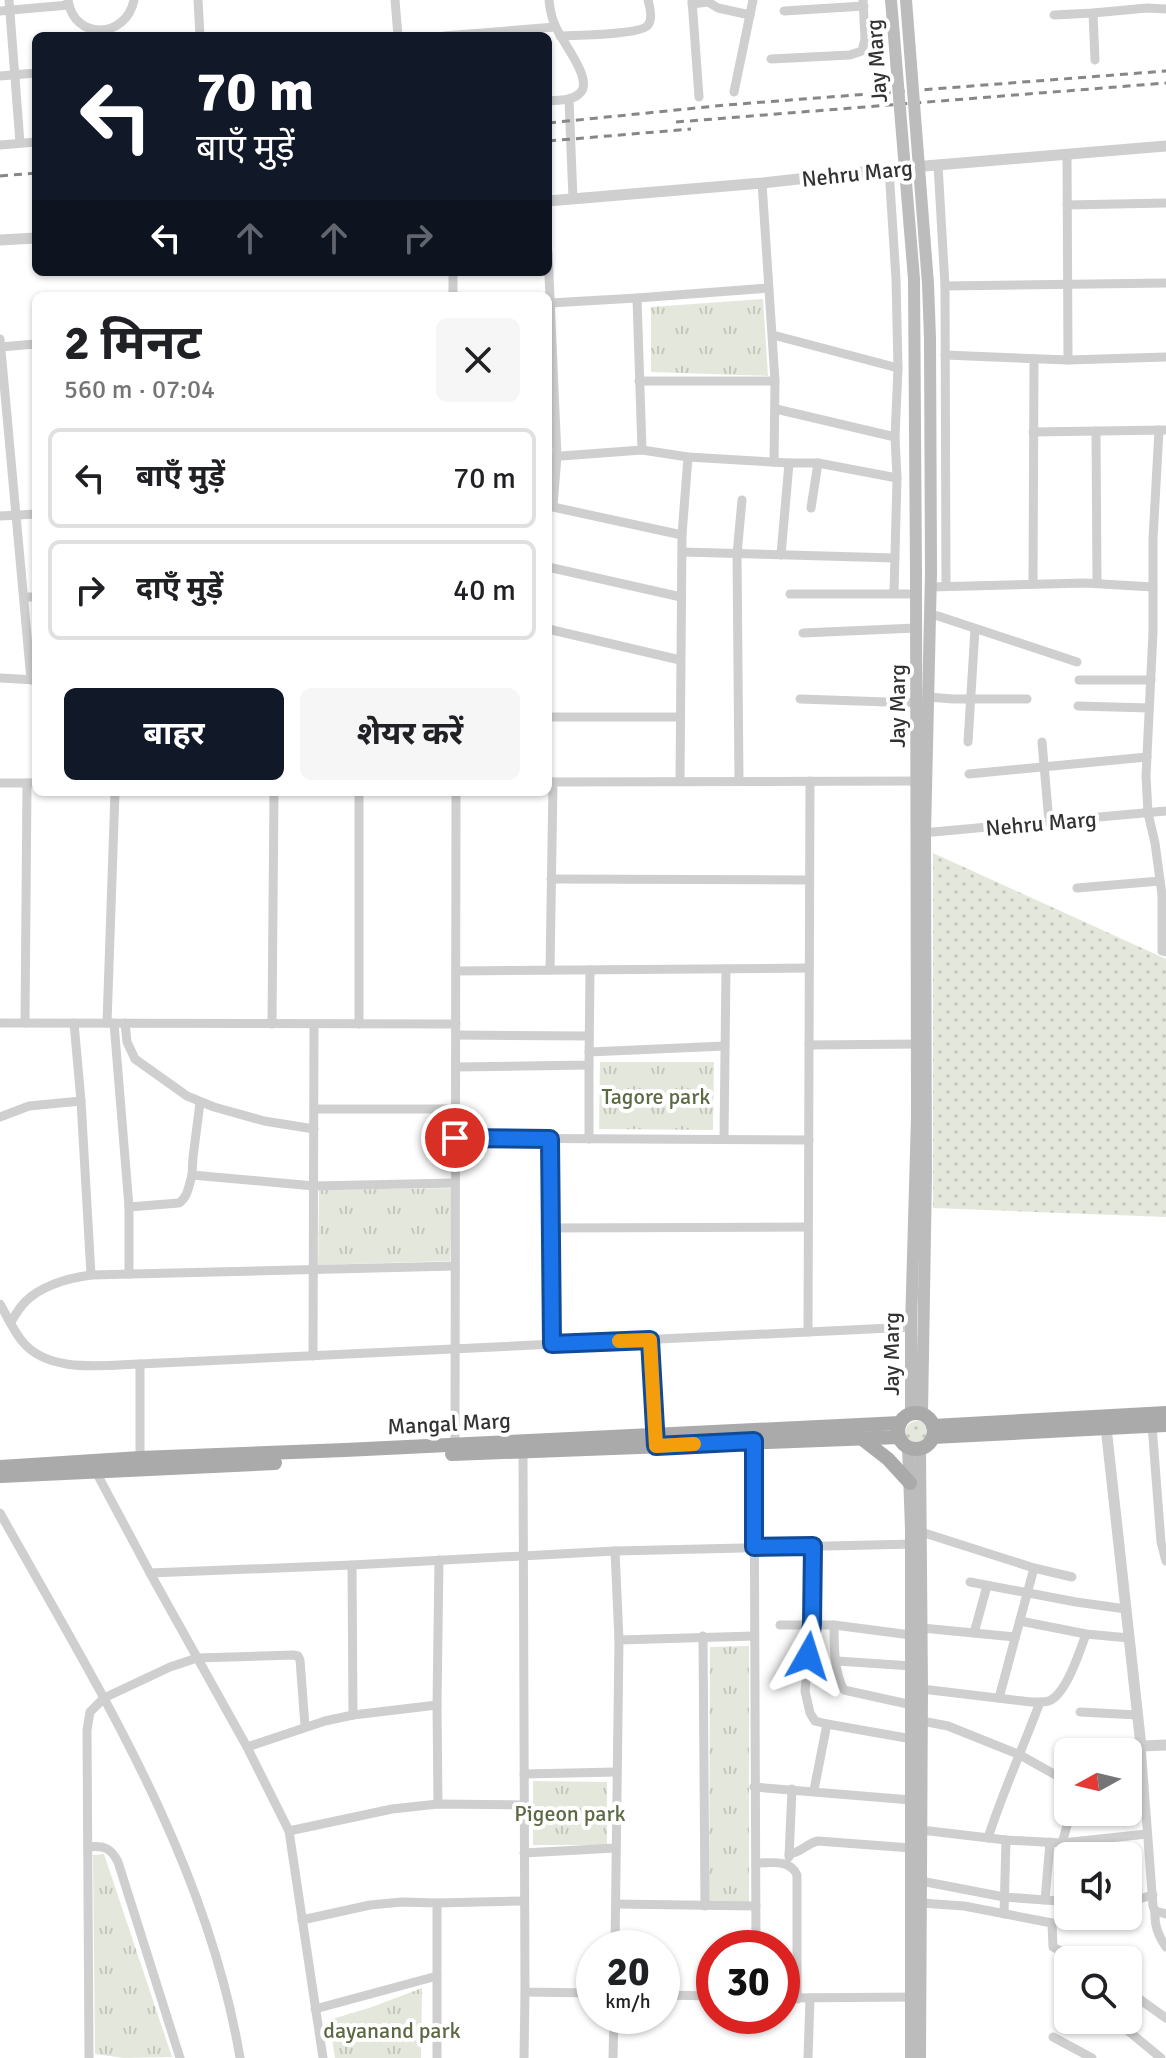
<!DOCTYPE html>
<html lang="hi">
<head>
<meta charset="utf-8">
<style>
  body { margin:0; font-family:Signika,"Noto Sans Devanagari",sans-serif; background:#f6f6f6; color:#202124; height:100vh; display:flex; flex-direction:column; font-size:30px; white-space:nowrap }
  * { box-sizing:border-box; margin:0 }
  p { font-size:26px; color:#757577 }
  .icon { flex:none; width:44px; height:44px; fill:none; stroke:currentColor; stroke-width:2; stroke-linecap:round; stroke-linejoin:round }
  .map { position:relative; flex:1; overflow:hidden }
  .details { position:absolute; left:32px; top:292px; width:520px; height:504px; display:flex; flex-direction:column; background:#fff; border-radius:12px; box-shadow:0 2px 6px #0004 }
  .details>* { flex:none }
  .top-card { position:absolute; left:32px; top:32px; width:520px; height:244px; border-radius:12px; box-shadow:0 2px 6px #0004; background:#111827; color:#fff; overflow:hidden }
  .needle { width:52px; rotate:262deg }
  .tools { position:absolute; left:1054px; top:1738px; display:grid; gap:16px }
  .tools a { display:grid; place-items:center; width:88px; height:88px; border-radius:12px; background:#fff; box-shadow:0 2px 6px #0004; font-size:40px }
  .speed { position:absolute; left:576px; top:1930px; display:flex; gap:16px; font-size:40px; font-weight:700; text-align:center }
  .speed>* { display:grid; place-content:center; width:104px; height:104px; border-radius:50%; background:#fff; box-shadow:0 2px 6px #0004; line-height:1 }
  .speed small { font-size:20px; font-weight:400 }
  .speed .limit { border:12px solid #d22; background:#fff; color:#111 }
  .pin { position:absolute; display:grid; place-items:center; width:68px; height:68px; color:#fff; margin:-34px; border:4px solid #fff; border-radius:50%; box-shadow:0 2px 8px #0007 }
  .me { position:absolute; width:88px; margin:-44px; rotate:6deg; stroke-linejoin:round; filter:drop-shadow(0 0 6px #0008) }
  .turn { display:flex; align-items:center; gap:28px; height:168px; padding:0 32px; font-size:36px }
  .turn .icon { width:104px; height:104px; stroke-width:2.5 }
  .turn b { display:block; font-size:56px; line-height:68px }
  .lanes { display:flex; align-items:center; height:76px; padding:0 32px; background:#0003; justify-content:center; gap:40px; direction:ltr }
  .lanes .off { opacity:.35 }
  .round { display:grid; place-items:center; flex:none; width:84px; height:84px; border-radius:12px; background:#f6f6f6 }
  .summary { display:flex; align-items:center; justify-content:space-between; height:136px; padding:0 32px }
  h1 { font-size:48px; font-weight:700; line-height:60px }
  .cta { display:flex; gap:16px; margin-top:auto; padding:16px 32px }
  .cta a { flex:1; height:92px; border-radius:12px; background:#111827; color:#fff; font-size:32px; font-weight:700; line-height:92px; text-align:center }
  .cta a+a { background:#f6f6f6; color:#202124 }
  ul { padding:0; list-style:none }
  li { display:flex; align-items:center; gap:24px; height:100px; margin:0 16px 12px; padding:0 16px; border:4px solid #e0e0e0; border-radius:12px }
  li div { flex:1 }
  li b { display:block; font-size:30px }
  li em { font-style:normal }
  .map>svg:first-child { display:block }
  .grass { fill:url(#grass-dots) }
  .park { fill:url(#park-tufts) }
  .lines { fill:none; stroke-linecap:round; stroke-linejoin:round }
  .minor { stroke:#cfcfcf; stroke-width:9 }
  .tertiary { stroke:#cfcfcf; stroke-width:11 }
  .secondary { stroke:#bcbcbc; stroke-width:12 }
  .primary { stroke:#aaa; stroke-width:14 }
  .rail { stroke:#878787; stroke-width:3; stroke-dasharray:8 6; stroke-linecap:butt }
  .secondary-bridge { stroke:#bcbcbc; stroke-width:12 }
  .route-casing { stroke:#114b97; stroke-width:20 }
  .route { stroke:#1a73e8; stroke-width:14 }
  .slow { stroke:#f59e0b; stroke-width:14 }
  .labels { text-anchor:middle; stroke-width:8; stroke-linejoin:round; paint-order:stroke }
  .street-label { font-size:22px; fill:#323232; stroke:#fff }
  .park-label { font-size:22px; fill:#5c6a44; stroke:#fff }
</style>
</head>
<body>
<div class="map">
<svg width="1166" height="2058" viewBox="0 0 1166 2058">
  <defs>
    <pattern id="grass-dots" width="8" height="8" patternUnits="userSpaceOnUse" patternTransform="scale(2)"><rect width="8" height="8" fill="#e4e8dc"/><path d="M2 2h.1M6 6h.1" fill="none" stroke="#c4c7bd" stroke-width="1.8" stroke-linecap="round"/></pattern>
    <pattern id="park-tufts" width="24" height="20" patternUnits="userSpaceOnUse" patternTransform="scale(2)"><rect width="24" height="20" fill="#e4e8dc"/><path d="M3 7l-1-3M5 7V3M7 7l1-3M15 17l-1-3M17 17v-4M19 17l1-3" fill="none" stroke="#c4c7bd"/></pattern>
  </defs>
  <rect width="100%" height="100%" fill="#fff"/>
  <g class="grass">
    <polygon points="933,853 1166,959 1166,1217 933,1208"/>
    <circle cx="918" cy="1435" r="14"/>
  </g>
  <g class="park">
    <polygon points="763,299 768,376 651,372 651,307"/>
    <polygon points="600,1062 714,1062 713,1130 599,1129"/>
    <polygon points="453,1188 450,1261 318,1265 319,1190"/>
    <polygon points="749,1646 749,1905 709,1904 710,1647"/>
    <polygon points="533,1781 607,1782 607,1845 533,1845"/>
    <polygon points="104,1854 172,2057 124,2058 95,2054 93,1855"/>
    <polygon points="422,1988 421,2058 335,2058 329,2020 372,2007"/>
  </g>
  <g class="lines">
    <g class="minor">
      <polyline points="9,0 20,143"/>
      <path d="M 68,0 C 74,41 126,39 134,0"/>
      <polyline points="198,0 200,36"/>
      <polyline points="395,0 398,36"/>
      <polyline points="692,0 699,97"/>
      <polyline points="692,4 708,2 718,8 750,15"/>
      <polyline points="0,11 69,5"/>
      <polyline points="784,11 864,6"/>
      <polyline points="1093,13 1095,60"/>
      <polyline points="1054,15 1093,13 1147,8 1166,9"/>
      <polyline points="444,36 555,27"/>
      <path d="M 560,36 C 574,35 641,35 648,25 C 653,19 650,7 648,0"/>
      <polyline points="771,59 850,55 862,51 865,39 863,0"/>
      <polyline points="0,76 36,73"/>
      <polyline points="734,92 753,0"/>
      <polyline points="569,99 573,199"/>
      <path d="M 548,101 C 558,100 571,101 579,94 C 596,81 560,40 555,25 C 551,17 550,9 549,0"/>
      <polyline points="0,145 36,142"/>
      <polyline points="1067,154 1068,360"/>
      <polyline points="938,165 945,286 946,585"/>
      <polyline points="889,169 896,279 898,368 895,437 897,478 894,593"/>
      <polyline points="762,183 775,381 774,462"/>
      <polyline points="1067,205 1166,203"/>
      <polyline points="548,252 557,456 553,507 682,535"/>
      <polyline points="453,272 453,296"/>
      <polyline points="945,286 1166,283"/>
      <polyline points="550,303 637,298"/>
      <polyline points="773,335 898,368"/>
      <polyline points="0,339 31,680"/>
      <polyline points="0,347 36,344"/>
      <polyline points="945,355 1068,360 1166,357"/>
      <polyline points="639,381 775,381"/>
      <polyline points="776,409 895,437"/>
      <polyline points="1159,430 1153,539 1153,632 1146,776 1148,813 1155,843 1162,895 1162,951 1166,952"/>
      <polyline points="1096,431 1097,583"/>
      <polyline points="1033,432 1166,430"/>
      <polyline points="642,450 637,298 769,288"/>
      <polyline points="548,457 642,450 688,457 789,463 818,463 897,478"/>
      <polyline points="811,508 818,463"/>
      <polyline points="0,516 36,514"/>
      <polyline points="682,552 895,558"/>
      <polyline points="781,555 789,463"/>
      <polyline points="548,567 681,597"/>
      <polyline points="1033,584 1034,359"/>
      <polyline points="930,587 1085,583 1153,587"/>
      <polyline points="790,594 916,594"/>
      <polyline points="24,597 36,597"/>
      <polyline points="929,615 938,616 1077,662"/>
      <polyline points="548,629 680,660"/>
      <polyline points="803,633 916,628"/>
      <polyline points="0,678 36,680"/>
      <polyline points="1079,680 1151,680"/>
      <polyline points="928,697 953,699 1027,699"/>
      <polyline points="800,699 917,703"/>
      <polyline points="1078,706 1149,708"/>
      <polyline points="548,717 679,717"/>
      <polyline points="968,742 975,629"/>
      <polyline points="1042,742 1049,822"/>
      <polyline points="969,774 1147,757"/>
      <polyline points="680,781 682,535 688,457"/>
      <polyline points="739,781 737,554 742,500"/>
      <polyline points="548,782 923,781"/>
      <polyline points="0,783 36,783"/>
      <polyline points="359,792 359,1024"/>
      <polyline points="922,833 1166,811"/>
      <polyline points="551,879 809,880"/>
      <polyline points="1077,888 1160,881"/>
      <polyline points="550,970 553,782"/>
      <polyline points="456,971 809,968"/>
      <polyline points="0,1023 456,1024"/>
      <polyline points="25,1023 27,783"/>
      <polyline points="107,1023 115,792"/>
      <polyline points="114,1023 129,1207 129,1274"/>
      <polyline points="125,1023 127,1042 135,1059 187,1096 214,1107 264,1121 314,1129"/>
      <polyline points="272,1024 274,792"/>
      <polyline points="456,1035 589,1036"/>
      <polyline points="809,1045 921,1044"/>
      <polyline points="589,1052 725,1046"/>
      <polyline points="589,1065 589,1139"/>
      <polyline points="456,1067 589,1065 590,970"/>
      <polyline points="200,1103 193,1157 192,1175 314,1186 455,1183"/>
      <polyline points="314,1109 456,1109"/>
      <polyline points="0,1117 29,1106 81,1101"/>
      <polyline points="455,1138 809,1140"/>
      <polyline points="724,1139 726,969"/>
      <path d="M 129,1207 L 179,1203 C 188,1197 189,1185 192,1175"/>
      <polyline points="550,1228 550,1139"/>
      <polyline points="91,1275 455,1266"/>
      <path d="M 0,1304 C 7,1316 13,1330 22,1341 C 48,1374 104,1365 140,1364 L 911,1327"/>
      <path d="M 11,1322 C 15,1315 20,1307 26,1301 C 43,1285 69,1278 91,1275 L 81,1101 L 74,1023"/>
      <polyline points="808,1332 810,781"/>
      <polyline points="650,1340 656,1435"/>
      <polyline points="552,1344 550,1228 808,1227"/>
      <polyline points="313,1356 314,1024"/>
      <polyline points="1152,1425 1161,1542 1166,1561"/>
      <polyline points="754,1441 756,1948"/>
      <polyline points="455,1447 456,792"/>
      <polyline points="523,1452 525,1992 594,1993"/>
      <polyline points="140,1458 140,1364"/>
      <polyline points="96,1472 150,1573 352,1565 615,1551 619,1640 615,1948"/>
      <path d="M 0,1513 C 97,1686 207,1860 240,2058"/>
      <polyline points="915,1530 1034,1568 1072,1577"/>
      <polyline points="813,1546 812,1624 805,1691 810,1713 815,1721 827,1724 912,1739"/>
      <polyline points="615,1551 915,1544"/>
      <polyline points="352,1565 353,1715"/>
      <polyline points="150,1573 247,1747 289,1831 323,2058"/>
      <polyline points="970,1582 1076,1602 1126,1609"/>
      <polyline points="1020,1621 1086,1634 1129,1638"/>
      <polyline points="780,1625 834,1625 911,1635"/>
      <path d="M 834,1625 C 834,1645 834,1673 844,1690 L 912,1705"/>
      <polyline points="922,1628 1015,1637"/>
      <polyline points="974,1633 987,1586"/>
      <polyline points="703,1636 705,1906"/>
      <polyline points="619,1640 754,1636"/>
      <polyline points="837,1661 912,1666"/>
      <path d="M 922,1689 L 1031,1702 C 1037,1702 1045,1703 1051,1700 C 1067,1691 1080,1651 1086,1634"/>
      <polyline points="999,1698 1034,1568"/>
      <polyline points="1080,1712 1138,1715"/>
      <polyline points="922,1721 948,1726 1020,1755 1068,1782"/>
      <polyline points="1141,1746 1153,1906 1155,1911 1166,1914"/>
      <polyline points="247,1747 325,1721 353,1715 437,1705"/>
      <polyline points="524,1774 616,1772"/>
      <polyline points="1128,1785 1144,1785"/>
      <polyline points="754,1787 911,1800"/>
      <polyline points="814,1790 827,1724"/>
      <polyline points="438,1804 437,1705 439,1560"/>
      <polyline points="921,1830 1006,1840 1062,1843 1147,1834"/>
      <polyline points="289,1831 392,1809 438,1804 523,1805"/>
      <path d="M 988,1838 C 1003,1791 1023,1748 1040,1702"/>
      <polyline points="1062,1843 1071,1812"/>
      <path d="M 88,1847 C 104,1845 111,1848 118,1862 L 180,2058"/>
      <polyline points="524,1853 615,1848"/>
      <path d="M 789,1854 C 801,1853 807,1843 818,1841 L 911,1848"/>
      <polyline points="789,1857 792,1789"/>
      <path d="M 757,1863 C 771,1863 790,1859 797,1875 L 797,1999"/>
      <polyline points="921,1881 1004,1897 1059,1901"/>
      <polyline points="1045,1900 1050,1842"/>
      <polyline points="1128,1902 1153,1895"/>
      <polyline points="437,1903 524,1901"/>
      <polyline points="921,1903 964,1906 1052,1923 1053,1947 1078,1960"/>
      <polyline points="616,1904 756,1906"/>
      <path d="M 1155,1911 C 1154,1925 1158,1935 1166,1947"/>
      <polyline points="1004,1914 1006,1840"/>
      <polyline points="302,1920 370,1905 402,1902 437,1903 437,2058"/>
      <polyline points="1128,1991 1166,2018"/>
      <polyline points="662,1995 714,1996"/>
      <polyline points="782,1998 917,1997"/>
      <polyline points="315,2009 437,1976"/>
      <polyline points="1115,2020 1161,2058"/>
      <polyline points="1053,2037 1092,2058"/>
      <polyline points="89,2058 87,1730 90,1712 104,1698 170,1667 197,1658 293,1655 298,1656 300,1660 305,1726"/>
      <polyline points="524,2058 525,1992"/>
      <polyline points="613,2058 614,2016"/>
      <polyline points="808,2058 810,1998"/>
    </g>
    <g class="tertiary">
      <polyline points="548,201 762,183 889,169 1166,146"/>
      <polyline points="0,240 36,238"/>
      <polyline points="1106,1427 1141,1746 1166,1745"/>
    </g>
    <g class="secondary">
      <polyline points="911,1414 911,1327 917,1117 916,575"/>
      <polyline points="922,1414 926,1175 925,833 931,573"/>
      <polyline points="908,1447 911,1529 911,2058"/>
      <polyline points="920,2058 922,1689 920,1448"/>
    </g>
    <g class="primary">
      <circle cx="916" cy="1431" r="18"/>
      <polyline points="933,1426 1166,1413"/>
      <polyline points="933,1437 1166,1425"/>
      <polyline points="861,1438 888,1459 910,1483"/>
      <polyline points="452,1454 899,1437"/>
      <polyline points="0,1467 140,1458 345,1450 900,1423"/>
      <polyline points="1,1476 275,1463"/>
    </g>
    <g class="rail">
      <polyline points="676,122 1166,83"/>
      <polyline points="548,123 726,105 1166,71"/>
      <polyline points="548,141 691,129"/>
      <polyline points="0,176 36,173"/>
    </g>
    <g class="secondary-bridge">
      <polyline points="891,0 914,279 916,575"/>
      <polyline points="906,0 928,284 930,338 931,573"/>
    </g>
  </g>
  <g class="lines">
    <g class="route-casing">
      <polyline id="route" points="455,1138 550,1139 552,1344 650,1340 656,1446 754,1441 754,1547 813,1546 812,1624 808,1656"/>
    </g>
    <use href="#route" class="route"/>
    <polyline class="slow" points="619,1341 650,1340 656,1446 694,1444"/>
  </g>
  <g class="labels">
    <g class="street-label">
      <text transform="translate(876 61) rotate(-94)" y="8">Jay Marg</text>
      <text transform="translate(857 173) rotate(-6)" y="8">Nehru Marg</text>
      <text transform="translate(897 706) rotate(-90)" y="8">Jay Marg</text>
      <text transform="translate(1041 823) rotate(-5)" y="8">Nehru Marg</text>
      <text transform="translate(891 1354) rotate(-90)" y="8">Jay Marg</text>
      <text transform="translate(449 1423) rotate(-3)" y="8">Mangal Marg</text>
    </g>
    <g class="park-label">
      <text x="656" y="1104">Tagore park</text>
      <text x="570" y="1821">Pigeon park</text>
      <text x="392" y="2038">dayanand park</text>
    </g>
  </g>
</svg>
<div class="tools">
<a><svg class="needle" viewBox="-14 -14 28 28"><path d="M0-13l5 13h-10z" fill="#e53935"/><path d="M0 13l5-13h-10z" fill="#757577"/></svg></a>
<a><svg class="icon" aria-label="sound" viewBox="0 0 24 24"><path d="M4 9h4l5-4v14l-5-4H4zM17 9q2 3 0 6"/></svg></a>
<a><svg class="icon" aria-label="search" viewBox="0 0 24 24"><circle cx="10" cy="10" r="6"/><path d="M15 15l6 6"/></svg></a>
</div>
<div class="speed"><div>20<small>km/h</small></div><div class="limit">30</div></div>
<div class="pin" style="left:455px;top:1138px;background:#d93025"><svg class="icon" aria-label="arrive" viewBox="0 0 24 24"><path d="M6 21V4h12l-3 4 3 4H6"/></svg></div>
<svg class="me" style="left:808px;top:1656px" viewBox="-20 -20 40 40"><path d="M0-17L14 15 0 8-14 15z" fill="#1a73e8" stroke="#fff" stroke-width="4"/></svg>
<div class="top-card">
<div class="turn"><svg class="icon" aria-label="left" viewBox="0 0 24 24"><path d="M17 20v-9H6M10 6l-5 5 5 5"/></svg><div><b>70 m</b>बाएँ मुड़ें</div></div>
<div class="lanes"><svg class="icon" aria-label="left" viewBox="0 0 24 24"><path d="M17 20v-9H6M10 6l-5 5 5 5"/></svg><svg class="icon off" aria-label="ahead" viewBox="0 0 24 24"><path d="M12 20V5M6 11l6-6 6 6"/></svg><svg class="icon off" aria-label="ahead" viewBox="0 0 24 24"><path d="M12 20V5M6 11l6-6 6 6"/></svg><svg class="icon off" aria-label="right" viewBox="0 0 24 24"><path d="M7 20v-9h11M14 6l5 5-5 5"/></svg></div>
</div>
<section class="details">
<div class="summary"><div><h1>2 मिनट</h1><p>560 m · 07:04</p></div><a class="round"><svg class="icon" aria-label="close" viewBox="0 0 24 24"><path d="M6 6l12 12M18 6L6 18"/></svg></a></div>
<ul>
<li><svg class="icon" aria-label="left" viewBox="0 0 24 24"><path d="M17 20v-9H6M10 6l-5 5 5 5"/></svg><div><b>बाएँ मुड़ें</b></div><em>70 m</em></li>
<li><svg class="icon" aria-label="right" viewBox="0 0 24 24"><path d="M7 20v-9h11M14 6l5 5-5 5"/></svg><div><b>दाएँ मुड़ें</b></div><em>40 m</em></li>
</ul>
<div class="cta"><a>बाहर</a><a>शेयर करें</a></div>
</section>
</div>
</body>
</html>
